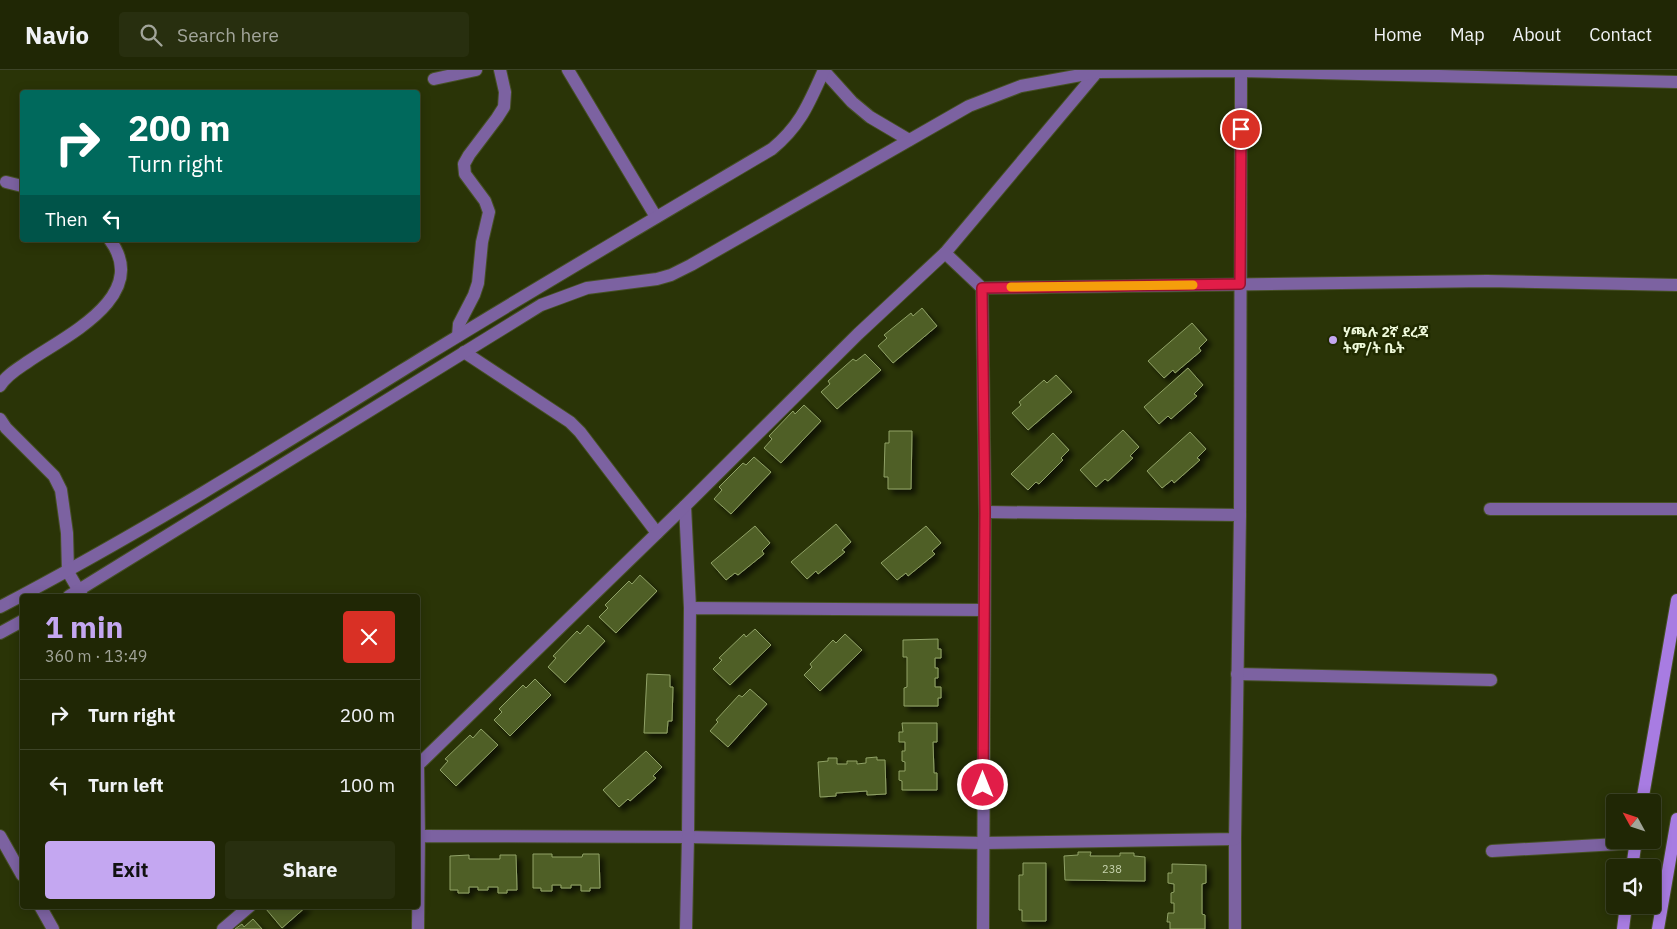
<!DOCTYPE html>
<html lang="en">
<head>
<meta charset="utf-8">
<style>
  body { margin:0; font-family:"IBM Plex Sans","Noto Sans Ethiopic",sans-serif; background:#282f0f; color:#f1f3f6; height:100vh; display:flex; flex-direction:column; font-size:19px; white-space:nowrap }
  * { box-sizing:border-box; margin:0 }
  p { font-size:16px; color:#a2a59a }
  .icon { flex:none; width:28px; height:28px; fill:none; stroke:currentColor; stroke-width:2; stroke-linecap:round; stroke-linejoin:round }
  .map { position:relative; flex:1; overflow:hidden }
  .panel { position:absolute; left:20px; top:524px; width:400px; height:315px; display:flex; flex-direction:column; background:#202705; border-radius:5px; box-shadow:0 2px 12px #0003,0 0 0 1px #3d4427 }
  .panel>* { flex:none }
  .banner { position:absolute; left:20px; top:20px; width:400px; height:152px; border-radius:5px; box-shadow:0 2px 12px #0003,0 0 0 1px #3d4427; background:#00695c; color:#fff; overflow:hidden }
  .needle { width:32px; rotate:310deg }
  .controls { position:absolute; left:1606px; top:724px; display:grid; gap:10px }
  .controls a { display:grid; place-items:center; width:55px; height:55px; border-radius:5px; background:#202705; box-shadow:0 2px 12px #0003,0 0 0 1px #3d4427; font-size:25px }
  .pin { position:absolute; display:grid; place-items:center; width:42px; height:42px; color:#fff; margin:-21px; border:2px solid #fff; border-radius:50%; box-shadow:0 1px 5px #0007 }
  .me { position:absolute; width:55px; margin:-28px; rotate:0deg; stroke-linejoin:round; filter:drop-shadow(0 0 4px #0008) }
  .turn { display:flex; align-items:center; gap:18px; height:105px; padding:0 25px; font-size:22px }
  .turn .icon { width:65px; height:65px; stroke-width:2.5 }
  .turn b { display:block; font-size:35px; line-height:42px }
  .then { display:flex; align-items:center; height:48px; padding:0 25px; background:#0003; gap:10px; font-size:19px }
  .round { display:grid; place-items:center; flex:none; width:52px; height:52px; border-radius:5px; background:#282f0f }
  .headline { display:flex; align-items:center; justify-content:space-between; height:85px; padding:0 25px }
  h1 { font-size:30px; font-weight:700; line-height:38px; color:#c4a7f1 }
  .button { display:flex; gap:10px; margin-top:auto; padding:10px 25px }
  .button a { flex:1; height:58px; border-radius:5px; background:#c4a7f1; color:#111; font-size:20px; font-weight:700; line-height:58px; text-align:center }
  .button a+a { background:#282f0f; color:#f1f3f6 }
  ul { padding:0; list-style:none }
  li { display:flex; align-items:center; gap:15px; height:70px; padding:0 25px; border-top:1px solid #3d4427 }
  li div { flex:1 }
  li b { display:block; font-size:19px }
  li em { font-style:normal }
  header { display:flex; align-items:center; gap:30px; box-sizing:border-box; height:70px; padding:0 25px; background:#202705; border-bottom:1px solid #3d4427 }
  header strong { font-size:24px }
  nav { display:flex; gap:28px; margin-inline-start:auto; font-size:18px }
  .search { width:350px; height:45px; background:#282f0f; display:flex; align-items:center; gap:12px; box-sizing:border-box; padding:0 18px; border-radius:5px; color:#a2a59a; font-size:19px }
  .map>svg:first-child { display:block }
  .building { fill:#4f5e25; stroke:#90a267; filter:url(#shadow) }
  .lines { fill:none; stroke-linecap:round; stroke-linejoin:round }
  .street-casing { stroke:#465025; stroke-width:14 }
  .secondary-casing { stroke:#465025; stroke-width:14 }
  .street { stroke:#7c62a1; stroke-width:12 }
  .secondary { stroke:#a87ce2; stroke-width:12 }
  .route-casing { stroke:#92132f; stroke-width:12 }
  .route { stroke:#e11d48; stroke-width:9 }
  .slow { stroke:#f59e0b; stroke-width:9 }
  .poi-dot { fill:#c4a7f1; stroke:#202a00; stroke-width:2 }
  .labels { text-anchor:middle; stroke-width:5; stroke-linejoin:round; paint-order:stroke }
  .number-label { font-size:11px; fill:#c7d3ae }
  .poi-label { font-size:14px; font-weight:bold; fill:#effadb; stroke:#202a00; text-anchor:start }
</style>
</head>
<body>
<header>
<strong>Navio</strong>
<div class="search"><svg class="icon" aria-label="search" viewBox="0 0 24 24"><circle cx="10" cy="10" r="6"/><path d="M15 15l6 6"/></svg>Search here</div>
<nav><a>Home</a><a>Map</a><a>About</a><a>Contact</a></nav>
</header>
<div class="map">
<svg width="1677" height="859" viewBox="0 0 1677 859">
  <defs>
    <filter id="shadow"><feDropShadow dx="4.5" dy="4.5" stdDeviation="2.5" flood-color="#0009"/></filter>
  </defs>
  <rect width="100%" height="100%" fill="#2a3407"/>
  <g class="building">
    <polygon points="922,238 937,256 893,293 878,276 887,268 884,265 911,243 913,246"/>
    <polygon points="1192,253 1207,270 1199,278 1201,281 1175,303 1173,300 1164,308 1148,291"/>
    <polygon points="865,284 881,300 837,339 821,322 830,314 828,311 853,289 856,291"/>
    <polygon points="1188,298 1203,315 1194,324 1197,326 1171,349 1168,346 1159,354 1144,337"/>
    <polygon points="1056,305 1072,322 1028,360 1012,343 1021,335 1019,332 1044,310 1047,313"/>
    <polygon points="804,335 821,351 781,393 764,378 772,369 769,366 793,341 795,344"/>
    <polygon points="1123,360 1139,377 1130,386 1133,388 1108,411 1105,409 1096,417 1080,400"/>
    <polygon points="889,361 912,361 911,419 888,419 888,407 884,407 885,373 889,373"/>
    <polygon points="1190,362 1206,379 1197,388 1200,390 1174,413 1172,410 1162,418 1147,401"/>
    <polygon points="1053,363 1069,380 1061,388 1063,390 1039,414 1036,412 1028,420 1011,404"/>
    <polygon points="754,387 771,402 731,444 714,429 722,420 719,417 743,393 746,395"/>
    <polygon points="836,454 851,472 842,480 845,482 818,504 816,501 807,509 791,492"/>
    <polygon points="755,456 770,473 762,481 764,484 738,505 735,503 726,510 711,493"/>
    <polygon points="926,456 941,473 932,481 935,484 908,506 906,503 897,510 881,493"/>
    <polygon points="640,505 657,521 616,563 599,547 608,538 605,535 629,511 632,514"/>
    <polygon points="588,555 605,571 565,613 548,597 556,588 553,586 577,561 580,564"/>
    <polygon points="755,559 771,575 730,615 713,599 722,590 719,588 744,564 746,567"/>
    <polygon points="845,564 862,580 820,621 804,605 812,597 810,594 833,570 836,573"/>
    <polygon points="938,569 938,579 941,579 941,588 935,588 935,598 938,598 938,608 935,608 935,617 941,617 941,628 938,628 938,636 904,636 904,618 907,617 907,587 903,587 903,570"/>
    <polygon points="647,604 670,605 670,617 673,617 672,651 668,651 667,663 644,663"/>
    <polygon points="535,609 551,625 510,666 494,650 502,642 499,639 523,615 526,618"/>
    <polygon points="750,619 767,634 728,677 710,661 718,652 716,650 739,625 742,627"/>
    <polygon points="902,653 937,653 937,672 933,672 934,703 937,703 937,720 902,720 902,711 899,710 899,701 905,701 905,692 902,691 902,681 905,681 905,672 899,672 899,662 903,662"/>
    <polygon points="481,659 498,675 456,716 440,700 448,691 445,689 470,665 473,668"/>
    <polygon points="646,681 662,697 653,706 656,708 630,731 628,729 619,737 603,720"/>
    <polygon points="877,687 877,690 885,690 886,724 867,725 867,721 836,723 836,726 820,727 818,692 828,691 828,688 837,688 837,694 847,694 847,691 857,691 857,694 866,693 866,688"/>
    <polygon points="1078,782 1091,782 1090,786 1120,786 1120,783 1134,783 1134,786 1145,787 1145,811 1065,810 1064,786 1078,785"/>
    <polygon points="533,784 552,784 552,787 582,787 583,784 599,784 600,818 590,818 590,821 581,821 581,815 571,815 571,818 561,818 561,815 552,815 552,821 541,821 541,818 533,818"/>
    <polygon points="469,785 469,789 500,789 500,785 516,785 517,820 507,820 507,823 498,823 498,817 488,817 488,820 478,820 478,817 469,817 469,823 458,823 458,820 450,820 450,786"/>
    <polygon points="1023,793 1046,793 1046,851 1022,851 1022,840 1019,840 1019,805 1023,805"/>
    <polygon points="1172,794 1206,795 1206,813 1202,814 1202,844 1205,845 1205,859 1170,859 1170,852 1167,852 1168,843 1174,843 1174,833 1171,833 1171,823 1174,822 1174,814 1168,813 1168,803 1172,803"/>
    <polygon points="270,836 307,836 282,858 266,839"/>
    <polygon points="253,849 262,859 235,859 242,854 244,857"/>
  </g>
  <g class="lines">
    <g class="street-casing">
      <g id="street">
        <polyline points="568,0 656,147"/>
        <polyline points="824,1 852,32 870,47 909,70"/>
        <polyline points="434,9 476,0"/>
        <polyline points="6,112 22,116"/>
        <polyline points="945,183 1097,2"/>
        <polyline points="458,266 459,254 474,225 478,213 482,172 489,142 485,131 465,104 464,94 469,85 497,48 504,37 505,22 500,0"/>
        <polyline points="464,282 570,352 580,362 657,463"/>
        <path d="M 0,316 C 6,305 19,298 29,291 C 67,265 151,226 110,170"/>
        <polyline points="0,349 6,358 54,406 61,420 67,463 68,502 82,526"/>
        <polyline points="685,436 690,538"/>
        <polyline points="1490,439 1677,439"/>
        <polyline points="1240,445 1241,1"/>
        <polyline points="69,526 541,235 587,218 657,209 671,205 691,195 969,36 1021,16 1097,2 1241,1 1677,12"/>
        <path d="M 0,537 C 147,460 287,372 427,285 C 541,215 657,147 772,79 C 801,55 809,33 824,0"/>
        <polyline points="0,563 22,551"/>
        <polyline points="1237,604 1491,610"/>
        <polyline points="418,695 685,436 858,264 945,183 982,218"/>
        <polyline points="418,695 419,766"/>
        <polyline points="0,766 22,805"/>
        <polyline points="1235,769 1235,859"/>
        <polyline points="1492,781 1636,773"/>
        <polyline points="40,836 53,859"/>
        <polyline points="223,859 250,836"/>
        <polyline points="418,859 419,766 688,767 983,773 1235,769 1240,445 985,442"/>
        <polyline points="686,859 688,767 690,538 984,540"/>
        <polyline points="983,859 985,442 982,218 1487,211 1677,215"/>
      </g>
    </g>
    <g class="secondary-casing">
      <g id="secondary">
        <polyline points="1642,732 1677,530"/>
        <polyline points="1632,798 1636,770"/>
        <polyline points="1623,859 1626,835"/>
        <polyline points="1658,859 1677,749"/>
      </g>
    </g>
    <use href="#street" class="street"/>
    <use href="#secondary" class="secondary"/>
  </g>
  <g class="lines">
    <g class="route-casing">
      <polyline id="route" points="983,715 985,442 982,218 1240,214 1241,59"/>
    </g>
    <use href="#route" class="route"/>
    <polyline class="slow" points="1011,217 1193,215"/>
  </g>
  <circle class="poi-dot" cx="1333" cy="270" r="5"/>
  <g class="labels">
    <g class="number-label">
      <text x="1112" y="803">238</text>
    </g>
    <g class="poi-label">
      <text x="1343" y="267">ሃጫሉ 2ኛ ደረጃ<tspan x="1343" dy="16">ትም/ት ቤት</tspan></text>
    </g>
  </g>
</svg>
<div class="controls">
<a><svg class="needle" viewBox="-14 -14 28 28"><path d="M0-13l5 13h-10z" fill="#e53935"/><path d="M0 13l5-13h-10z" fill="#a2a59a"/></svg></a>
<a><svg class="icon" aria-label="sound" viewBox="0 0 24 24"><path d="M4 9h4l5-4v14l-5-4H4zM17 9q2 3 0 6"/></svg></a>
</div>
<div class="pin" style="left:1241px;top:59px;background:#d93025"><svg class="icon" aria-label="arrive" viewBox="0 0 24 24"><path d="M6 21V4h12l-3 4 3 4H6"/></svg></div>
<svg class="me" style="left:983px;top:715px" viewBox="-20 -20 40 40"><circle r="17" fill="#e11d48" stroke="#fff" stroke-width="3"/><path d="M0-11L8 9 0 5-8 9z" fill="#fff"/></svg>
<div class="banner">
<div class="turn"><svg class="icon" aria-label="right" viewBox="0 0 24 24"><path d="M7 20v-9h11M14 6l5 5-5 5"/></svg><div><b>200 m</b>Turn right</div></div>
<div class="then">Then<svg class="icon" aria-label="left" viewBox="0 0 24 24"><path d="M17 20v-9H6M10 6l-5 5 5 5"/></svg></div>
</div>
<section class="panel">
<div class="headline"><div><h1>1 min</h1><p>360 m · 13:49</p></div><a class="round" style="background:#d93025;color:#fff"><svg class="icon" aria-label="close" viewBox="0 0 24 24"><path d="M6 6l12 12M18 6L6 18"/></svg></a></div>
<ul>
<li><svg class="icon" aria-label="right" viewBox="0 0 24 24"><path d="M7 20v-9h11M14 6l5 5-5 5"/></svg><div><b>Turn right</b></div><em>200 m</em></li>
<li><svg class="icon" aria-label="left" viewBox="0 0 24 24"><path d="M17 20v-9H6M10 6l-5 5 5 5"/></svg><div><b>Turn left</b></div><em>100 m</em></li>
</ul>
<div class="button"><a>Exit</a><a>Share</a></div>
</section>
</div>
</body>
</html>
